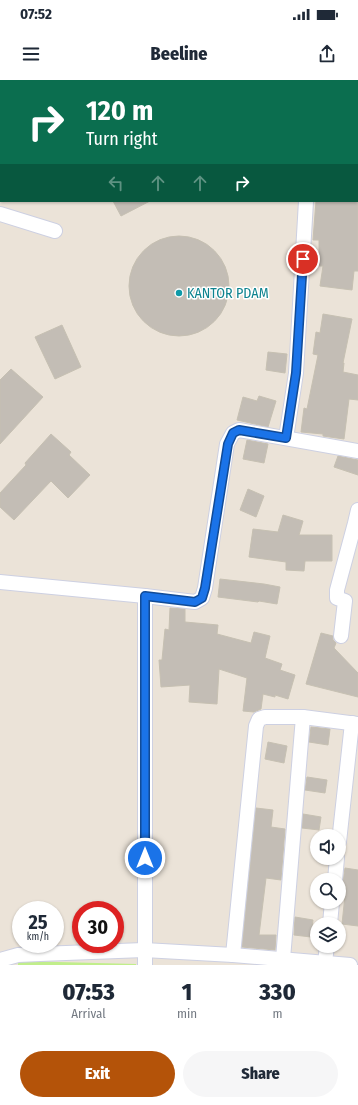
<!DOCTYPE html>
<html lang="en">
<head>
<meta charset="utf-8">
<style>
  body { margin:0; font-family:"Fira Sans Condensed",sans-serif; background:#f6f6f7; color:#1f2937; height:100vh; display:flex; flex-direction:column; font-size:15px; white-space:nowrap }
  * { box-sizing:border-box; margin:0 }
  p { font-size:13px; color:#747a83 }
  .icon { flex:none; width:22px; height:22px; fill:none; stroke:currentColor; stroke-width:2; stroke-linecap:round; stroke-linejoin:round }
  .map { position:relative; height:885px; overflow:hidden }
  .sheet { display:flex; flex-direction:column; background:#fff; flex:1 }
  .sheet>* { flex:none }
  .banner { position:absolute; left:0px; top:0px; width:358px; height:122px; box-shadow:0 1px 3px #0004; background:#0b6e4f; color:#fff; overflow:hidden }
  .buttons { position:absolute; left:310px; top:749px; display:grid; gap:8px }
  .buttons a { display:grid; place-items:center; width:36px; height:36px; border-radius:50%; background:#fff; box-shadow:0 1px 3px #0004; font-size:20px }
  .speed { position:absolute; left:12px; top:821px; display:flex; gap:8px; font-size:20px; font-weight:700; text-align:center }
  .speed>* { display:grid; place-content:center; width:52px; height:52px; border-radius:50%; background:#fff; box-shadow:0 1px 3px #0004; line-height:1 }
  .speed small { font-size:10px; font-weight:400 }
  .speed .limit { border:6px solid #d22; background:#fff; color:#111 }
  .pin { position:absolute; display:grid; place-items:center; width:34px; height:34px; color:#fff; margin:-17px; border:2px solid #fff; border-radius:50%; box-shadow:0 1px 4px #0007 }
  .me { position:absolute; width:44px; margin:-22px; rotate:0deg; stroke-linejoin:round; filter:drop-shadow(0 0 3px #0008) }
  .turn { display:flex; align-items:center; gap:14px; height:84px; padding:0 20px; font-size:18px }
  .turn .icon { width:52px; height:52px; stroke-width:2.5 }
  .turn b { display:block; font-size:28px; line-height:34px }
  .lanes { display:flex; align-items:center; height:38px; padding:0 20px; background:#0003; justify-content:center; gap:20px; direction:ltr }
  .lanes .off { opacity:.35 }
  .eta { display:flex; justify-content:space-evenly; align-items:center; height:68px; text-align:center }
  .eta b { font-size:24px; font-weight:800; line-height:28px }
  .button { display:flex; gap:8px; margin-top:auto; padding:8px 20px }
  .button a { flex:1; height:46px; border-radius:24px; background:#b45309; color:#fff; font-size:16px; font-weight:800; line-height:46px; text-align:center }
  .button a+a { background:#f6f6f7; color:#1f2937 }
  .status { display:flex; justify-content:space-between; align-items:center; height:28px; padding:0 20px; background:#fff; direction:ltr }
  .status svg { height:11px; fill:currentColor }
  header { display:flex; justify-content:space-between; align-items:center; height:52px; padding:0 20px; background:#fff; font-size:18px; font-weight:800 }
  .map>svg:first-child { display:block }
  .pitch { fill:#c1ee8b }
  .building { fill:#c3bdb5; stroke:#c6c0b2 }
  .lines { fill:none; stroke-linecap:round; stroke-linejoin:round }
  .street-casing { stroke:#cdd0e2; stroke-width:16 }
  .street { stroke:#fff; stroke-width:14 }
  .route-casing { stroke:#114b97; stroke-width:10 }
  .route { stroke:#1a73e8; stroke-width:7 }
  .culture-dot { fill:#0f9aa8; stroke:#fff; stroke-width:1.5 }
  .labels { text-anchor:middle; stroke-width:3; stroke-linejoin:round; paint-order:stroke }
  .culture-label { font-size:14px; fill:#0d838f; stroke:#fff; text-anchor:start }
</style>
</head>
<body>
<div class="status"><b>07:52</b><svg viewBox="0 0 49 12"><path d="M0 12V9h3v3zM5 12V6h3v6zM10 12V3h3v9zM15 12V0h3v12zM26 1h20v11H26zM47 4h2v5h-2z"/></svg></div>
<header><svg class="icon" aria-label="menu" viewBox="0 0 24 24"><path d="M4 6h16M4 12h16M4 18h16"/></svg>Beeline<svg class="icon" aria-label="share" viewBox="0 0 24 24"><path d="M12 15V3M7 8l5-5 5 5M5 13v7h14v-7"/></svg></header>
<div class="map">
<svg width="358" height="885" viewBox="0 0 358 885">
  <rect width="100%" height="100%" fill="#ebe3d8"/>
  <g class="pitch">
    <rect x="118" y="0" width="185" height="1"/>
    <polygon points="18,881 136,884 136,885 18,885"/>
  </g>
  <g class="building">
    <polygon points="113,121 150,121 121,136"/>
    <polygon points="316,121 358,121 358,191 354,191 352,210 320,206 323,186 319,186 319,160 313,160"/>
    <circle cx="179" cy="206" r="50"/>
    <polygon points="323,234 352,239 343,283 344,283 343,292 358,295 358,320 349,319 344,359 323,356 323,354 301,352 304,328 307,329 318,275 313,274 316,252 320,253"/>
    <polygon points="62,245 81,287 55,299 35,257"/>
    <polygon points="268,272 287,274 285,293 266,290"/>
    <polygon points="11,289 43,317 0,364 0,300"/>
    <polygon points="259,316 276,321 268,347 237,340 243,317 257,321"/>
    <polygon points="51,354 71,372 69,375 90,395 68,418 51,401 14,440 0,427 0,413 26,385 25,383"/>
    <polygon points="247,360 268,364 264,383 243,379"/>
    <polygon points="338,376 358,380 358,395 334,387"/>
    <polygon points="248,409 264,416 256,437 240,430"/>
    <polygon points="283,435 303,441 299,455 332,455 332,481 305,481 304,491 286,490 286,482 249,477 253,449 278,452"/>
    <polygon points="220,499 264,504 280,507 277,524 259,521 258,522 218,517"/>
    <polygon points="170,528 185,529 185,542 218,545 217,554 251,563 254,552 270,556 265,578 282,584 280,590 295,595 288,619 275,615 275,617 263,614 261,629 254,632 243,631 247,598 219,589 217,624 189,622 190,605 161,607 159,580 162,580 165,549 169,550"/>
    <polygon points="321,553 333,556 333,560 336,563 334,568 358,593 358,617 306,604"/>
    <polygon points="311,647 330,649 328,665 309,662"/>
    <polygon points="268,662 287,666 284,683 265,679"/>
    <polygon points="307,697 327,700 325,713 305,710"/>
    <polygon points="256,728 273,730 271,747 285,749 281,800 266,798 259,855 276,855 275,870 242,867"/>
    <polygon points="303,734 321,737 319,750 302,748"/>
    <polygon points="345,788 358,790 358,846 342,844 346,806 342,805 343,801"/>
    <polygon points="295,837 313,840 311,857 294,855"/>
  </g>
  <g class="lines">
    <g class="street-casing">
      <g id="street">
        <polyline points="357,77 358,76"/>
        <polyline points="0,134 55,151"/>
        <polyline points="286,358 296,293 306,121"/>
        <polyline points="0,502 145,516 195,522 202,518 205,508 227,364 233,353 239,350 358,371"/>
        <polyline points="341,556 345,521 337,518 337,510 355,443 358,430"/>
        <polyline points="339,762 352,643"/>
        <polyline points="335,800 337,778"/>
        <polyline points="330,844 332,822"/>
        <polyline points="233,875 256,646 259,639 265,637 303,637 358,644"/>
        <polyline points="283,879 303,637"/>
        <polyline points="0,880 18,875 40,874 144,870 233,875 350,885"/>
        <polyline points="325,882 327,866"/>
        <polyline points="145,885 145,516"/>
      </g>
    </g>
    <use href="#street" class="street"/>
  </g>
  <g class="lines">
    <g class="route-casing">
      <polyline id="route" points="145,778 145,516 195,522 202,518 205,508 228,364 233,353 239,350 286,358 296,293 303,179"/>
    </g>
    <use href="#route" class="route"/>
  </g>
  <circle class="culture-dot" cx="179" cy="213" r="4"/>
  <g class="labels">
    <g class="culture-label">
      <text x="187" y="218">KANTOR PDAM</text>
    </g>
  </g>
</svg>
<div class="buttons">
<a><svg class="icon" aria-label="sound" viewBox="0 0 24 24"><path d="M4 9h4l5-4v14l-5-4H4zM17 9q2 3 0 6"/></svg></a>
<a><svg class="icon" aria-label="search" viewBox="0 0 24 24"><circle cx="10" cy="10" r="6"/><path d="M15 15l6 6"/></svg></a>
<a><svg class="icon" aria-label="layers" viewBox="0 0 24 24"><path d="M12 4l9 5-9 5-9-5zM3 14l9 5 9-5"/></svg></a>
</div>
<div class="speed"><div>25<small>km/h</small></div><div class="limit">30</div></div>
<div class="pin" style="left:303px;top:179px;background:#d93025"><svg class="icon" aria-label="arrive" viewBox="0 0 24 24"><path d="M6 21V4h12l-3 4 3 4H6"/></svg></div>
<svg class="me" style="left:145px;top:778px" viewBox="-20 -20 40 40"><circle r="17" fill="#1a73e8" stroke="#fff" stroke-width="3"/><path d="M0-11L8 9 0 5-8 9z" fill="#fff"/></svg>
<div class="banner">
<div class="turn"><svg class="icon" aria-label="right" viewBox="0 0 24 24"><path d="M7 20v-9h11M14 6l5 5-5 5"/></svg><div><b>120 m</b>Turn right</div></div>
<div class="lanes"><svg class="icon off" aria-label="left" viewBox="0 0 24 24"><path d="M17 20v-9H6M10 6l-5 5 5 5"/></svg><svg class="icon off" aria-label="ahead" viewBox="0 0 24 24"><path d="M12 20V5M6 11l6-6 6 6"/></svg><svg class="icon off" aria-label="ahead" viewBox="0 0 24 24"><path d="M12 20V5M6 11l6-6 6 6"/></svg><svg class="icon" aria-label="right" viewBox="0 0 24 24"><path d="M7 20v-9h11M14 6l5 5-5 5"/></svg></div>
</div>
</div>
<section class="sheet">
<div class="eta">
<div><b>07:53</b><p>Arrival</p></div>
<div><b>1</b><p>min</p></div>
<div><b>330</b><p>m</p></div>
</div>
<div class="button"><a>Exit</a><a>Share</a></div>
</section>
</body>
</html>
